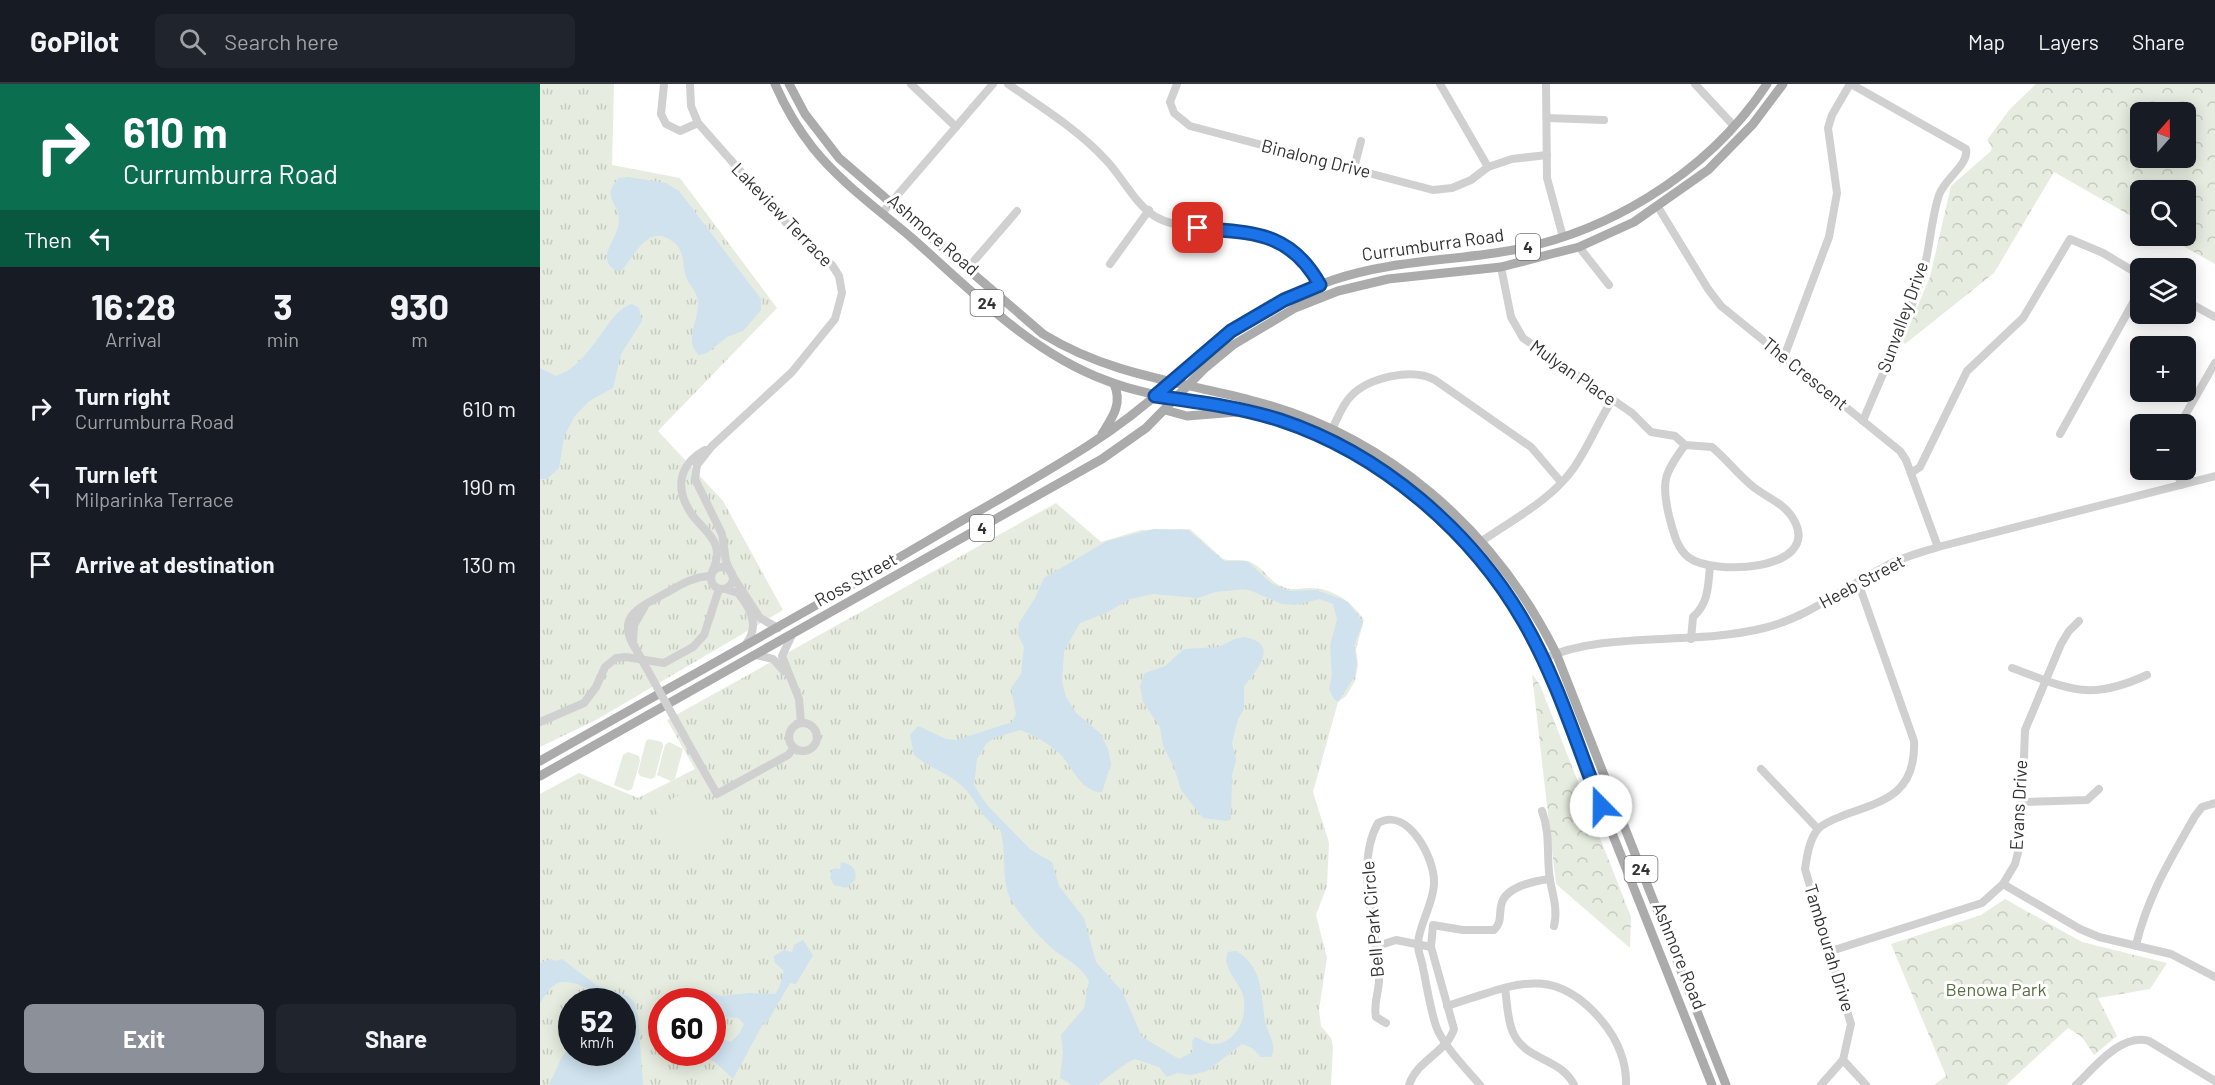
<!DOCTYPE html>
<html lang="en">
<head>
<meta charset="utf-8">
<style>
  body { margin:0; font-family:Barlow,sans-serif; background:#20242c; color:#f1f3f6; height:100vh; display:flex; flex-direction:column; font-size:22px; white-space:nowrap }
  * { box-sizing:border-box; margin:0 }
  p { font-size:20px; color:#9ea1a6 }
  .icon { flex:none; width:33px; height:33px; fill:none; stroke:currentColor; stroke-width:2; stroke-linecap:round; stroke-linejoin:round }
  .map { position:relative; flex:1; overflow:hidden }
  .panel { display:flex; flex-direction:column; background:#171b24; width:540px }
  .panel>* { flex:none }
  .guide { background:#0b6e4f; color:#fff; overflow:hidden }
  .needle { width:39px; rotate:20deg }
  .controls { position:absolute; left:1590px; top:18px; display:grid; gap:12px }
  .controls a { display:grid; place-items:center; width:66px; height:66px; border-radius:9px; background:#171b24; box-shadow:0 3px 15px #0003; font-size:30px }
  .speed { position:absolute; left:18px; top:904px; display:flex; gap:12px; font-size:30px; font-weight:700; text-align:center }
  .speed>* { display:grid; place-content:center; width:78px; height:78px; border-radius:50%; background:#171b24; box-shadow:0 3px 15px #0003; line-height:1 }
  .speed small { font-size:15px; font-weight:400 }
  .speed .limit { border:9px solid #d22; background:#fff; color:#111 }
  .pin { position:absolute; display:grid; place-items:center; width:51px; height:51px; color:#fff; margin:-26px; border-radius:12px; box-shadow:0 3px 9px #0006 }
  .me { position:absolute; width:66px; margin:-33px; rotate:338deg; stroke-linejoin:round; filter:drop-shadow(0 0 4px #0008) }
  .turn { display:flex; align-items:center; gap:21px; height:126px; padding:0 24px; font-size:27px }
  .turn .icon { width:78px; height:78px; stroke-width:2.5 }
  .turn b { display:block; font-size:42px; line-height:51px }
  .then { display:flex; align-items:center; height:57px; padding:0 24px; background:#0003; gap:12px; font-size:22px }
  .eta { display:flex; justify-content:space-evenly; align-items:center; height:102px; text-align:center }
  .eta b { font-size:36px; font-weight:700; line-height:42px }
  .primary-button { display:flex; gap:12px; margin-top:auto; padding:12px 24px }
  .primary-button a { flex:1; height:69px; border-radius:9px; background:#8c9099; color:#fff; font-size:24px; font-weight:700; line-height:69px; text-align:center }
  .primary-button a+a { background:#20242c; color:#f1f3f6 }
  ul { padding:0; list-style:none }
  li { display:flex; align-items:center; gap:18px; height:78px; padding:0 24px }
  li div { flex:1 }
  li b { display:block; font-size:22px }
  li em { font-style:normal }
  header { display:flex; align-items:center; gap:36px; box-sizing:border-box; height:84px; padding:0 30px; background:#171b24; border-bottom:2px solid #363941 }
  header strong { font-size:28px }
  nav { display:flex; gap:33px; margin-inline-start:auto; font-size:21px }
  .search { width:420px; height:54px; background:#20242c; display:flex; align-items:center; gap:15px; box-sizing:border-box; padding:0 21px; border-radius:9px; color:#9ea1a6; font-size:22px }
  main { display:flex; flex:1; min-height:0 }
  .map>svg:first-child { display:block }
  .grass { fill:url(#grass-tufts); fill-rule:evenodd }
  .forest { fill:url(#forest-crowns); fill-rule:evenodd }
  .garden { fill:#e6ecdf }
  .water { fill:#cfe2ee }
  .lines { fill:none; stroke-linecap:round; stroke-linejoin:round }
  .minor { stroke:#d0d0d0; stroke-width:8 }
  .major { stroke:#ababab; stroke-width:9 }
  .minor-bridge { stroke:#d0d0d0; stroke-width:8 }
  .route-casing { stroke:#114b97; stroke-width:15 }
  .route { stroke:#1a73e8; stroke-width:10 }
  .labels { text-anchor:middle; stroke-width:6; stroke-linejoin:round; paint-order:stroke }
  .shield { fill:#fff; stroke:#707070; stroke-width:1.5 }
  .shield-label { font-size:16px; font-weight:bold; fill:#333 }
  .street-label { font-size:18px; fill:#333; stroke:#fff }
  .park-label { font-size:18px; fill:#56703f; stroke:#fff }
</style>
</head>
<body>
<header>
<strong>GoPilot</strong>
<div class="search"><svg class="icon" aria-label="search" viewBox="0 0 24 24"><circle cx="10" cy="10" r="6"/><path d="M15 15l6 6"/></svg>Search here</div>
<nav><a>Map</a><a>Layers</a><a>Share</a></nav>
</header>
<main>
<section class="panel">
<div class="guide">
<div class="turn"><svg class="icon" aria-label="right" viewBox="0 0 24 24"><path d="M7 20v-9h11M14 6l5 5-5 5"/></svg><div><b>610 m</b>Currumburra Road</div></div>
<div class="then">Then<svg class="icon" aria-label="left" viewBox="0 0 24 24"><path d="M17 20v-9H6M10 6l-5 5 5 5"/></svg></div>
</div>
<div class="eta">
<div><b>16:28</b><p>Arrival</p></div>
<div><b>3</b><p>min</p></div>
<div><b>930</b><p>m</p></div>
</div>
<ul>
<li><svg class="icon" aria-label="right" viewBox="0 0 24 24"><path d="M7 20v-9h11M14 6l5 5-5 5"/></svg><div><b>Turn right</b><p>Currumburra Road</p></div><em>610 m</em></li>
<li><svg class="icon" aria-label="left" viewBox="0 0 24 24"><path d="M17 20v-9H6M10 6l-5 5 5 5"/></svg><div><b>Turn left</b><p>Milparinka Terrace</p></div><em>190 m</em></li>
<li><svg class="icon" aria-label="arrive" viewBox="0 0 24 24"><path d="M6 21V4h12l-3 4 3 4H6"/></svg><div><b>Arrive at destination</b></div><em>130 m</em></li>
</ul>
<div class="primary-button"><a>Exit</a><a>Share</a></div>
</section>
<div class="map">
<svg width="1675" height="1001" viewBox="0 0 1675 1001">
  <defs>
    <pattern id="grass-tufts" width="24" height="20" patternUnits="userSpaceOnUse" patternTransform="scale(1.5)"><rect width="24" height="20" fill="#e6ecdf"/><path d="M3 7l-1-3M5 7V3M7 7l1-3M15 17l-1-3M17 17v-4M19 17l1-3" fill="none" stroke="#c6cbc0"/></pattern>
    <pattern id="forest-crowns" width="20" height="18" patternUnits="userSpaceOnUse" patternTransform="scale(1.5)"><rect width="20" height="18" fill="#e6ecdf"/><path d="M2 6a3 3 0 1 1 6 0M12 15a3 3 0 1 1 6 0" fill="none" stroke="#c6cbc0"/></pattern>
  </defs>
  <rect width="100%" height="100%" fill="#fff"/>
  <g class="grass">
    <polygon points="0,0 74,0 72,81 140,94 237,224 118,347 183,417 243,526 56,636 0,663"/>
    <path d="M 516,419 L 561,458 L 601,446 L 650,445 L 683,475 C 694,478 704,473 714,480 C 726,487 730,498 743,503 C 753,507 760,504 770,504 C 793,504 812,518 824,536 L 816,565 L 818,582 L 815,597 L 806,612 L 798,618 L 773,708 L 789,759 L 787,802 L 776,831 L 787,874 L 779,926 L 781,942 L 791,954 L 793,963 L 791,1001 L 0,1001 L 0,710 L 39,689 L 98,714 L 155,685 L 127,636 ZM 32,918 L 82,918 L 82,969 L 32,969 ZM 122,918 L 172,918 L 172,969 L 122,969 Z"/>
  </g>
  <g class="forest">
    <path d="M 1496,0 L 1675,0 L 1675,180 L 1625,152 L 1646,152 L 1646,106 L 1600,106 L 1600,137 L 1514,88 L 1454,189 L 1365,260 L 1363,257 L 1390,193 L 1411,102 L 1451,67 L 1452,63 L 1447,56 L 1470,25 ZM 1600,28 L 1646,28 L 1646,74 L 1600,74 Z"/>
    <polygon points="992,590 1000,601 1091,833 1090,864 1016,800"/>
    <polygon points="1465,815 1542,858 1627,879 1610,905 1558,914 1577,952 1554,971 1542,953 1528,944 1466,1001 1394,1001 1406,992 1351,860 1441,831"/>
  </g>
  <g class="garden">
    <polygon points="109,655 122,658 123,662 115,693 111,695 100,692 98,688 106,657"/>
    <polygon points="129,658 143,665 135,695 131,697 117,691 125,661"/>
    <polygon points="88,668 99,672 100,677 92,705 88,707 74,701 83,671"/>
    <polygon points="158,700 170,723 176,720 184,735 180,738 183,745 140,769 115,725"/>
  </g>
  <g class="water">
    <path d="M 88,93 L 126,99 L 139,107 L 221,215 L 221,226 L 203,247 L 187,253 L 167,269 L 159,271 C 143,256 159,237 158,219 C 158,207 147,200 145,189 C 143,182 144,174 140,166 C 138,161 133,157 127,154 C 106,143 93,174 82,186 L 76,187 C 54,172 79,155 79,137 C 79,118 60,113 79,94 Z"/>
    <path d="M 92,220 L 99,224 L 102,237 L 81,270 L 73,304 L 49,317 L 34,333 L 24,353 L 19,384 L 7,395 L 0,395 L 0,284 L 16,292 C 53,280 67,226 92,220 Z"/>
    <path d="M 614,445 L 648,446 L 684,477 L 707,477 L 731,499 L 749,507 L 776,506 L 799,514 L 808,518 L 823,538 L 814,562 L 817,577 L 815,592 L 798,618 L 794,615 L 789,605 L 792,591 L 790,562 L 797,535 L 793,520 L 780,515 L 755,521 L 742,520 L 707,505 L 675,508 L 658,514 L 613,510 L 590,515 L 566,529 L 540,539 L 524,567 L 522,598 L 526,613 L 536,629 L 560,649 L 568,665 L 571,680 L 562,708 C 542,709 532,683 521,671 C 510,660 494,651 480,646 L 454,654 L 446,660 L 437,675 L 434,701 L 447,721 L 491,766 L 512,778 L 519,802 L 544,834 L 556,878 L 582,907 L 602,953 L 639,975 L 653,968 L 652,957 L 655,953 C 661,955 666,959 672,960 C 696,961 709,932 703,911 C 699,897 681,884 688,868 L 696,867 C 723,882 721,911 725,937 C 727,949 738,961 731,973 L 721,973 L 712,964 L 702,960 L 667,987 L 651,991 L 637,989 L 627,993 L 619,983 L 595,975 C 588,977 565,995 558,1001 L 532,1001 L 520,994 L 523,968 L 521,951 L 544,924 L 549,897 C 541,883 531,878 518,869 C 505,860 476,827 470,814 C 461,793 467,768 460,745 C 443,737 438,719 426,706 C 411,689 390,685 374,671 L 370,651 L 378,642 L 406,655 L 416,656 L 472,638 L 476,630 L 471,604 L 481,590 L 484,563 L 478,551 L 479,539 L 495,514 L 504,494 L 567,457 Z"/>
    <path d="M 704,553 C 741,559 717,586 704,602 L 704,625 L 698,635 L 692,659 L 696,676 L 692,691 L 691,735 L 687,737 L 663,734 L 641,706 L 634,683 L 623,662 L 620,643 L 603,618 L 600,602 L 605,589 L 625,582 L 644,565 L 678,563 L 695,555 Z"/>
    <path d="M 301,778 C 311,780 318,785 315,796 L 306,804 L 294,801 L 290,794 L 292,785 L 300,785 Z"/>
    <polygon points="263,856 273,871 256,900 250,899 227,939 224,938 193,995 174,977 148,969 172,969 173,955 179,954 191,958 199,950 204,940 198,934 173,932 172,918 136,918 143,909 156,905 181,912 209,909 235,910 239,904 244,887 234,878 234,872 244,866 252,868 254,861"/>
    <path d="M 11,875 L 17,877 L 22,875 L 56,901 L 88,912 L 94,918 L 98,932 L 103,1001 L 9,1001 L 22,973 L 31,961 L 32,969 L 82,969 L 82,918 L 65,918 C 58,907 28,893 16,900 C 9,904 4,913 0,919 L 0,879 Z"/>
  </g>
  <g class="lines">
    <g class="minor">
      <polyline points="124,0 121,30 126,40 140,47 158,39"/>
      <polyline points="150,0 151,22 158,39 248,141 292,181 299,192 302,209 295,235 252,288 172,362 157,381 155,395 182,450 186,477 190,487"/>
      <polyline points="371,0 416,43"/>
      <path d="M 468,0 C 501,23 537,45 565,75 C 582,92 595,121 616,133 C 630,141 645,143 660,144 C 715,149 750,147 780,201"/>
      <polyline points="637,0 630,18 634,29 650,42 893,106 912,104 931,96 948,83 972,75 1007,71"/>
      <polyline points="900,0 948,83"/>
      <polyline points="1006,0 1007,94 1023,153"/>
      <polyline points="1155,0 1194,42"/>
      <path d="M 1311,0 L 1426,65 C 1429,81 1405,94 1399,111 C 1390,138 1390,169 1381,196 C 1365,244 1342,290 1323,337"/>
      <polyline points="1007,34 1064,36"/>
      <polyline points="814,84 821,57"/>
      <polyline points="1118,123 1168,205 1181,222 1360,367 1366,376 1398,463"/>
      <polyline points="342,129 453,0"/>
      <polyline points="1039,163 1069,201"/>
      <polyline points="570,180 609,126"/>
      <path d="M 961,183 L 971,233 L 983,254 L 1092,329 L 1111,348 L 1135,352 L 1145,361 L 1172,363 C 1186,375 1197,389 1211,401 C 1226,414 1246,419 1255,438 C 1279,487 1172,492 1148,473 C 1136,463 1133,446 1129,432 C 1121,397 1124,390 1145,361"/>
      <polyline points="427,185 477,127"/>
      <polyline points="1646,217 1675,233"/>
      <polyline points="1244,273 1289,153 1297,109 1288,44 1292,31 1310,0"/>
      <polyline points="1640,340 1675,279"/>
      <path d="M 792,345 C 798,334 802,321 811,312 C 828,294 872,283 895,296 L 991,363 L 1021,398"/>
      <polyline points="1520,350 1600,206"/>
      <path d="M 165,366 C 138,381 134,406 153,432 C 168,451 186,459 172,488"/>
      <polyline points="1637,386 1641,401"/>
      <polyline points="1371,389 1380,383 1427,287 1483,234 1530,155 1563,169 1600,191"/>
      <path d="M 942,457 C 972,436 1011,416 1033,385 C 1048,364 1058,338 1072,316"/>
      <circle cx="182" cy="494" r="11"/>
      <polyline points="192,491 220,534 238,544"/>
      <path d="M 185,505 L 198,509 C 211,525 220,542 206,560"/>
      <polyline points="252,551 242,572 259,615 261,639"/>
      <path d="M 1151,555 L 1153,533 C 1169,519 1168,501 1170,482"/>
      <polyline points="93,557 94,541 104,524"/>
      <path d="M 97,567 C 75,535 96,525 122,511 C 139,502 151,493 170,492"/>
      <polyline points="216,571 233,575 244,587"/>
      <path d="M 1003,575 C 1066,546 1153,562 1224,544 C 1269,533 1305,503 1346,482 C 1362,473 1380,469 1398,463 L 1675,392"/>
      <path d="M 1472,584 C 1530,605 1548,618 1607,591"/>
      <polyline points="0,638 44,619 56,603 65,583 76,574 86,573 124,579 153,563 164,551 179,505"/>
      <circle cx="263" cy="653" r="14"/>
      <polyline points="157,675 177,710 248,671 254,664"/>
      <polyline points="1221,685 1278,745"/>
      <polyline points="1483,718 1547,716 1559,705"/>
      <path d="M 1002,727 C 1011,751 1006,772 1010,796 C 1013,812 1018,826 1014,842"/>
      <polyline points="1463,800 1540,845 1559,853 1631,870 1675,893"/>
      <path d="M 1596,861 C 1608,811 1630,776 1655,732 L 1662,723 L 1675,719"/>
      <polyline points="837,862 856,856 891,863"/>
      <polyline points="1291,867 1442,819 1463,800 1475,780 1481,757 1485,646 1521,560 1529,547 1539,537"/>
      <path d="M 965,904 C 967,917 967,933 972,946 C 983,977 1021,973 1034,1001"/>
      <path d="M 907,922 C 972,902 1012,877 1062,937 C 1077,955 1087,978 1086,1001"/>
      <path d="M 846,939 L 836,933 C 833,920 839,908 839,896 C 839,845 813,784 838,739 C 868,722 895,775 894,799 C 894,819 877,845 878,861 C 878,869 882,876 883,884 C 887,903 890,924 896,942 C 902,960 927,986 940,1001"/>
      <polyline points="1303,976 1326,1001"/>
      <path d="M 869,1001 C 877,976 907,968 914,945 L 891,863 L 893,841 L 923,846 L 954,846 C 962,838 959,832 961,822 C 964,803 994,797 1010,795"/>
      <path d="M 1281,1001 L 1303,976 L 1311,940 L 1265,785 C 1267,772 1269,756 1278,745 C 1285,738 1297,734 1307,730 C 1348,716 1376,707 1374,657 L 1318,498"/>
      <path d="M 1536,1001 C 1555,983 1581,949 1609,957 L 1675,997"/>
    </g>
    <g class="major">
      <path d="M 235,0 C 245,23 258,45 273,64 C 301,99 339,126 373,155 C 432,207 490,268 565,296 C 612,315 662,315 711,328 C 844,364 941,454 1003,575 L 1172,1001"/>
      <path d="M 249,0 L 265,30 L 299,74 L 503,250 C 570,291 637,297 710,316 C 846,350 954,445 1016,569 L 1186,1001"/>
      <polyline points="625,326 647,332 697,328"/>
      <path d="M 562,350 C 572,334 583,320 574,300"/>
      <path d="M 0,677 C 137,599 275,524 411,443 C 456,417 502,391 546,363 C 576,344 605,322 631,298 C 651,280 669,262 691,247 C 722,225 757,208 793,196 C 846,178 901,177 955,169 C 1062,154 1167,91 1227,0"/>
      <polyline points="0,692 562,375 606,344 664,285 693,261 755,224 798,207 848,195 961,183 1015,169 1039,163 1094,138 1168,86 1213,40 1243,0"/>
    </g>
    <polyline class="minor-bridge" points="97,567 157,675"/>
  </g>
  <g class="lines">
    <g class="route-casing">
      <path id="route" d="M 658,144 C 713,149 750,147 780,201 L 744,216 L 691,247 L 615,312 C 657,318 699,323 740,336 C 840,369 931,446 984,538 C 1017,595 1037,661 1061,722"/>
    </g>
    <use href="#route" class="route"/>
  </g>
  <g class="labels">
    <g class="shield">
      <rect x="976" y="150" width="24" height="26" rx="4.5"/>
      <rect x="430.5" y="206" width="33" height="26" rx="4.5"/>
      <rect x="430" y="431" width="24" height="26" rx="4.5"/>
      <rect x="1084.5" y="772" width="33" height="26" rx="4.5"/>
    </g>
    <g class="shield-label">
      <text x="988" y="169">4</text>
      <text x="447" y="225">24</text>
      <text x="442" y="450">4</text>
      <text x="1101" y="791">24</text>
    </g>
    <g class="street-label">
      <text transform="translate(776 75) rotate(14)" y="6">Binalong Drive</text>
      <text transform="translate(242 131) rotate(46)" y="6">Lakeview Terrace</text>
      <text transform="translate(393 151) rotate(41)" y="6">Ashmore Road</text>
      <text transform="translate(893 161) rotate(-8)" y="6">Currumburra Road</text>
      <text transform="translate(1363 233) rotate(-70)" y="6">Sunvalley Drive</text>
      <text transform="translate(1033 289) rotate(35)" y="6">Mulyan Place</text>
      <text transform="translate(1265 290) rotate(39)" y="6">The Crescent</text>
      <text transform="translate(316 496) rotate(-29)" y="6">Ross Street</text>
      <text transform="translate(1322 498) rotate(-28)" y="6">Heeb Street</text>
      <text transform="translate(1479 721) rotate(-87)" y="6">Evans Drive</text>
      <text transform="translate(833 835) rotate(-95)" y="6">Bell Park Circle</text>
      <text transform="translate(1289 864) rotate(73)" y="6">Tambourah Drive</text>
      <text transform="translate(1139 872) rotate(68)" y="6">Ashmore Road</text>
    </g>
    <g class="park-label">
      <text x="1456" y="912">Benowa Park</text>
    </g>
  </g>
</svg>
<div class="controls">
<a><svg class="needle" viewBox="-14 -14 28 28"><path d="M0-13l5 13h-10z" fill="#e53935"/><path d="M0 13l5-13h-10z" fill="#9ea1a6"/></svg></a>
<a><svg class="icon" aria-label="search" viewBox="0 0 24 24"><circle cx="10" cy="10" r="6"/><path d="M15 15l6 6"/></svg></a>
<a><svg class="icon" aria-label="layers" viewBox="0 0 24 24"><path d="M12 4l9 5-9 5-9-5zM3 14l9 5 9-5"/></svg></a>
<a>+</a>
<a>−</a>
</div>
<div class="speed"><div>52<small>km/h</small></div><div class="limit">60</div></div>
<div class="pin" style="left:658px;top:144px;background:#d93025"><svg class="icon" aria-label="arrive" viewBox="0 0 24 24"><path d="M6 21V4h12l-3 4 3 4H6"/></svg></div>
<svg class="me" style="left:1061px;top:722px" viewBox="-20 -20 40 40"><circle r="19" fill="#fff"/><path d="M0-13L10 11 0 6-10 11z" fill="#1a73e8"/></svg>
</div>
</main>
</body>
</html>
